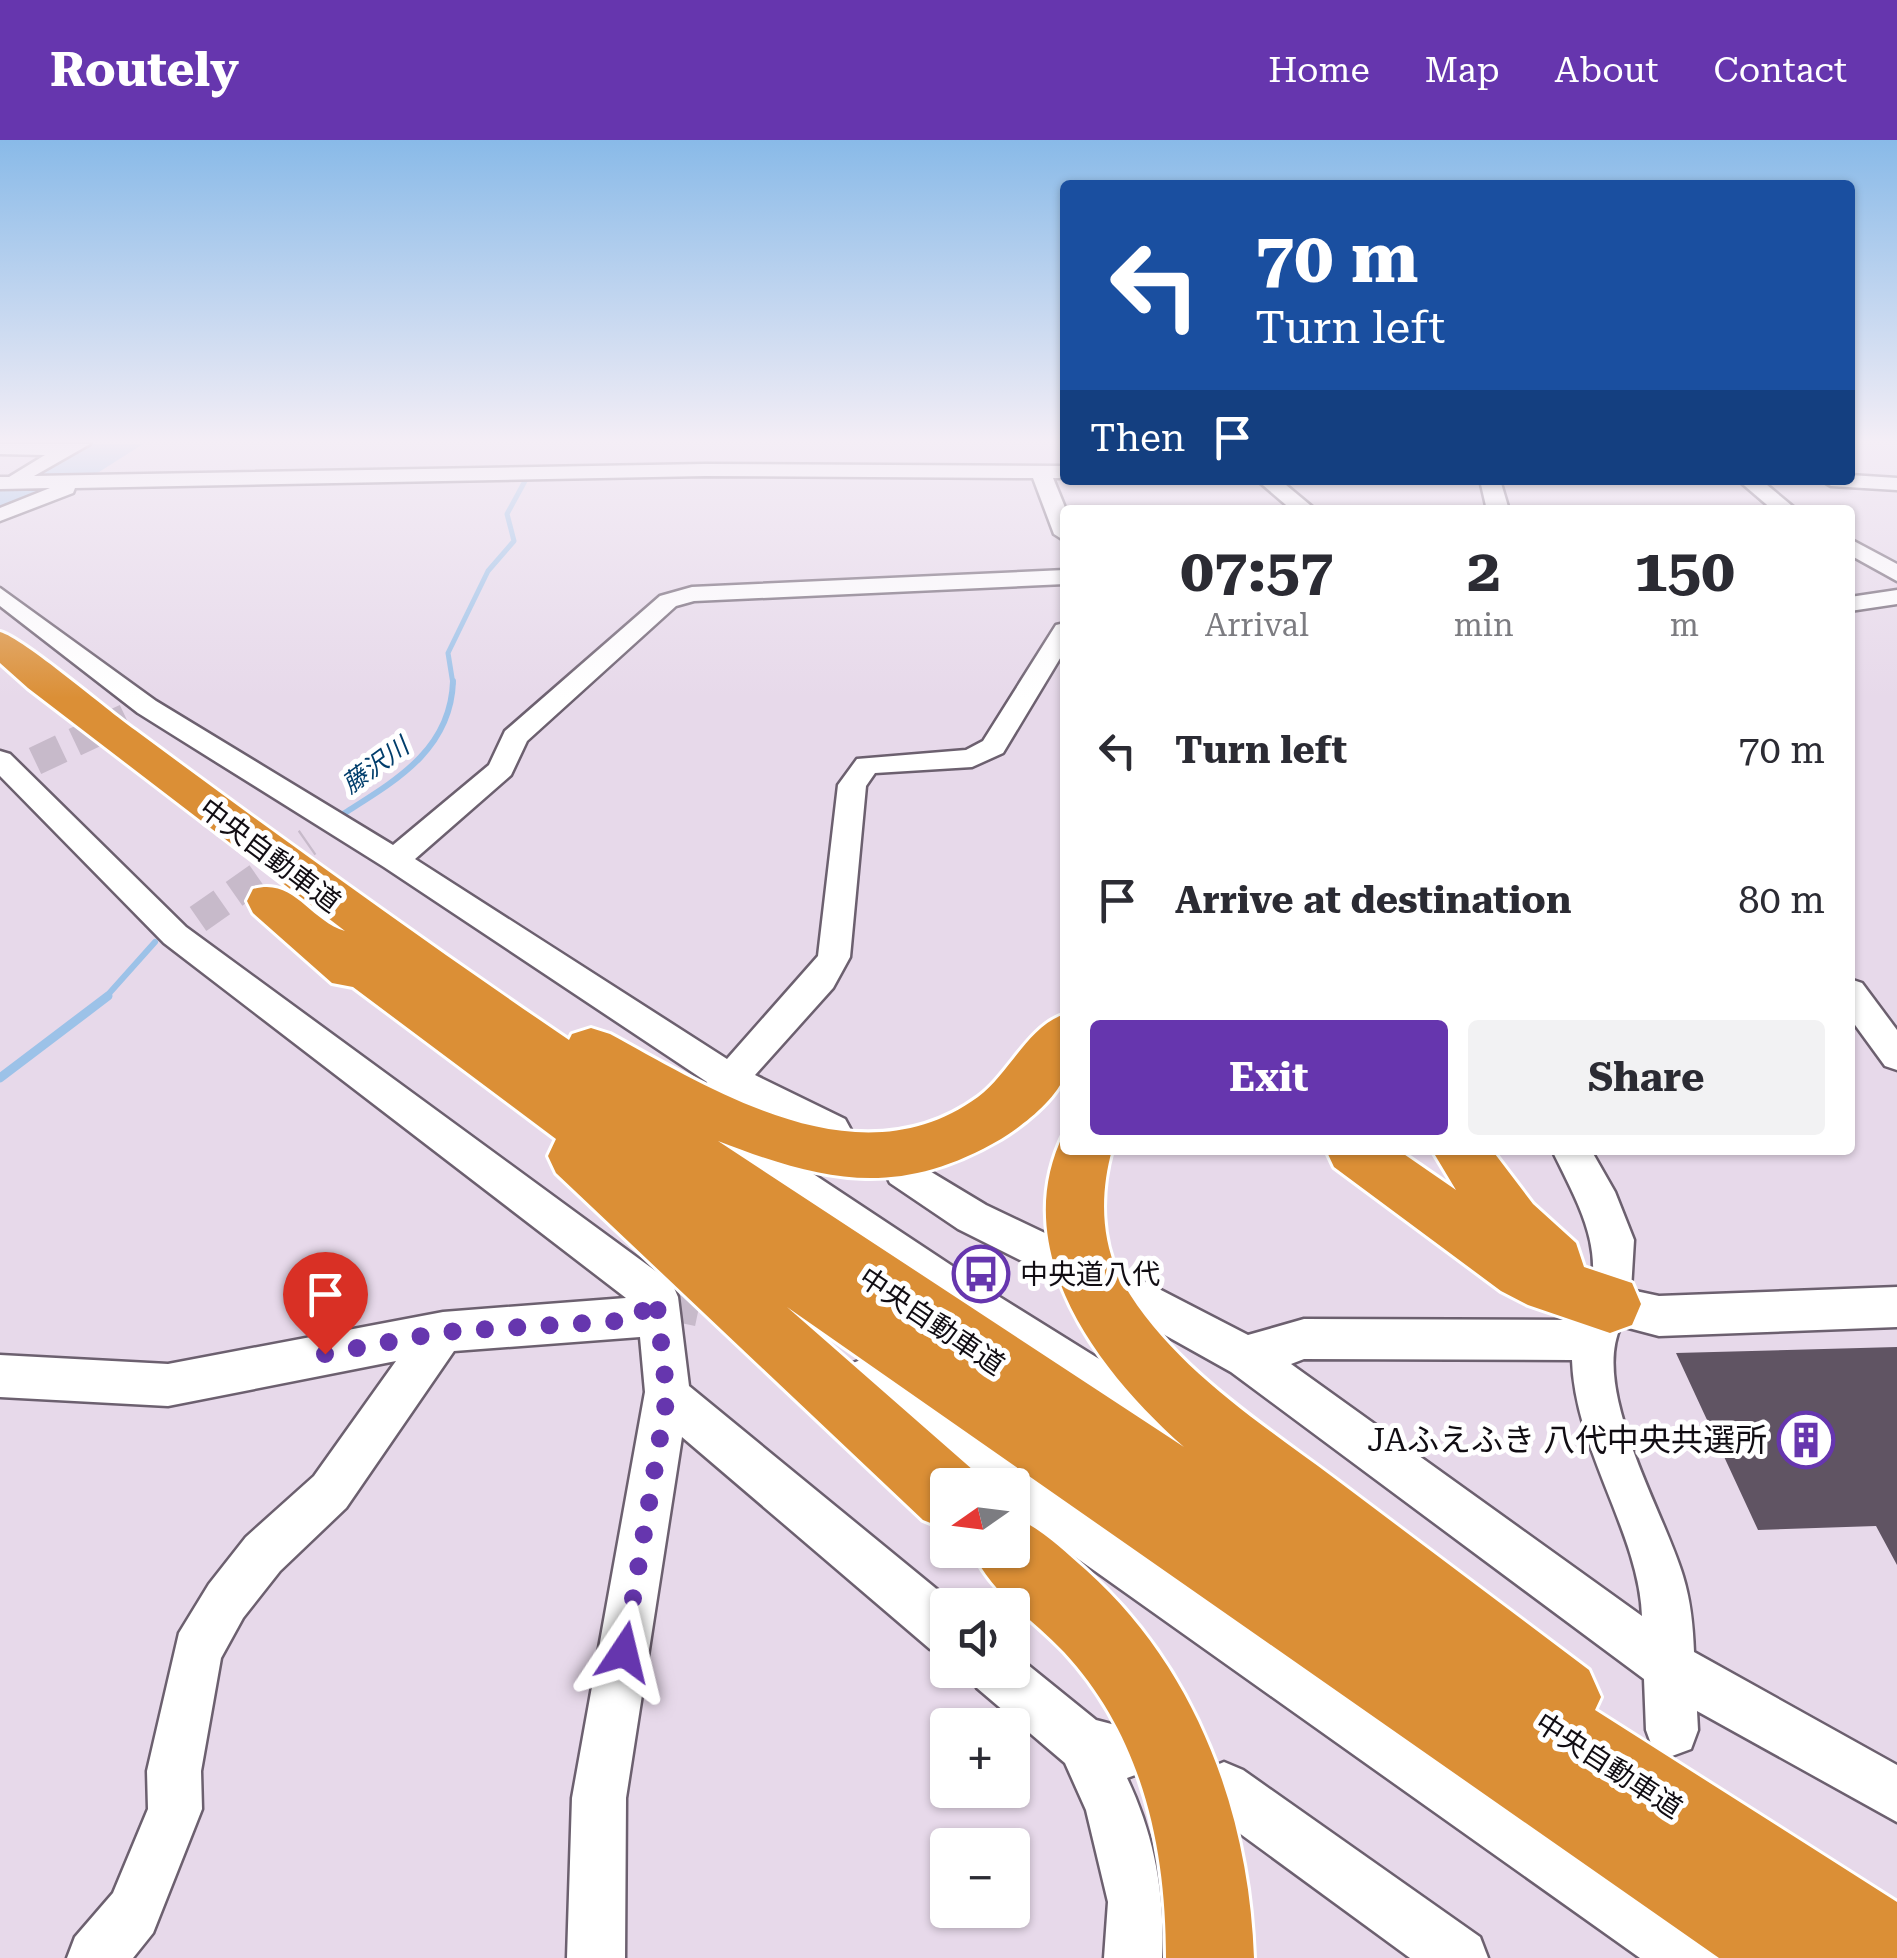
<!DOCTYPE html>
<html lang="en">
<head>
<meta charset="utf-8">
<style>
  body { margin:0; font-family:"Roboto Serif","Noto Sans JP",serif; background:#f2f2f3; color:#2b2b33; height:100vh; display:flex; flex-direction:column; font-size:38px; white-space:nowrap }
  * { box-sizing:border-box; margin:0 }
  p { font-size:32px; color:#7c7c81 }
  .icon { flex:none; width:55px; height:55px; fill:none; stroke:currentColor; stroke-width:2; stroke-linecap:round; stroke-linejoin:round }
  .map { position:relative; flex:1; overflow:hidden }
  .drawer { position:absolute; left:1060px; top:365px; width:795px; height:650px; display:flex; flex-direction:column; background:#fff; border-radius:10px; box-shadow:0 2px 8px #0004 }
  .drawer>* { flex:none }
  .guide { position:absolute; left:1060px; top:40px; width:795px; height:305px; border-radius:10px; box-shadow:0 2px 8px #0004; background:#1a4fa0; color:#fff; overflow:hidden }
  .needle { width:65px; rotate:256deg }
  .fabs { position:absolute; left:930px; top:1328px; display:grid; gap:20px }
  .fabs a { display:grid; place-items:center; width:100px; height:100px; border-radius:10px; background:#fff; box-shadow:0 2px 8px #0004; font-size:50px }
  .pin { position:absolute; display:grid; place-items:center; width:85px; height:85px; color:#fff; margin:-102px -42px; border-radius:50% 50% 50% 0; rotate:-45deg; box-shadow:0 0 10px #0007 }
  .pin .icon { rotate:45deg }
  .me { position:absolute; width:110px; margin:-55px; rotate:10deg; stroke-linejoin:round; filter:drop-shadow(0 0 8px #0008) }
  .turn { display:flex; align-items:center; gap:35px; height:210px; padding:0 30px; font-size:45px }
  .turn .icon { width:130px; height:130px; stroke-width:2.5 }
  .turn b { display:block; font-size:70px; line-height:85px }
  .then { display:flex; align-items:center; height:95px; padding:0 30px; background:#0003; gap:20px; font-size:38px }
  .eta { display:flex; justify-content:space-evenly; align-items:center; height:170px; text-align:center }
  .eta b { font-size:60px; font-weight:700; line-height:70px }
  .cta { display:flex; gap:20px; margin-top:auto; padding:20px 30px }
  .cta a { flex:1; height:115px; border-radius:10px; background:#6636ae; color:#fff; font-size:40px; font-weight:700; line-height:115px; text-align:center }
  .cta a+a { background:#f2f2f3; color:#2b2b33 }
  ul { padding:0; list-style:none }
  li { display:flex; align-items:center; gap:30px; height:150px; padding:0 30px }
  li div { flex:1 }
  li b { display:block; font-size:38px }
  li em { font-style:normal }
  header { display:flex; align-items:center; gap:60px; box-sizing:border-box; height:140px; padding:0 50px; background:#6636ae; color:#fff }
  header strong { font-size:48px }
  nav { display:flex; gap:55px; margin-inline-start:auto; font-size:35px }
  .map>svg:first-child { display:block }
  .water { fill:#9cc2e8 }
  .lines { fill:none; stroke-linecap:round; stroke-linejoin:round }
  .stream-far2 { stroke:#9cc2e8; stroke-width:5 }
  .stream-far1 { stroke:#9cc2e8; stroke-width:6 }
  .stream { stroke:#9cc2e8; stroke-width:9 }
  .building { fill:#605463 }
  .minor-tunnel-far1 { stroke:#c7baca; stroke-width:29; stroke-dasharray:29 15; stroke-linecap:butt }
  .minor-tunnel { stroke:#c7baca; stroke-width:39; stroke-dasharray:39 19; stroke-linecap:butt }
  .minor-casing { stroke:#6c606f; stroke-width:5 }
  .highway-casing { stroke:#fff; stroke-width:6 }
  .minor { fill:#fff; fill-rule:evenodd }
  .highway { fill:#db8f36; fill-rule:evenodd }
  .route { stroke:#6636ae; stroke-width:18; stroke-dasharray:0 32.4 }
  .labels { text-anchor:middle; stroke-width:10; stroke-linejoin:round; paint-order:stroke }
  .far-water-label { font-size:25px; font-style:italic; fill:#003d6b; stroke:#fff }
  .street-label { font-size:28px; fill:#110d13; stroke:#fff }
  .poi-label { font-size:28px; fill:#110d13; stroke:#fff; text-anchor:start }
  .near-poi-label { font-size:32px; fill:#110d13; stroke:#fff; text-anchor:end }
</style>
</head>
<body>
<header>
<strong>Routely</strong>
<nav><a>Home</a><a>Map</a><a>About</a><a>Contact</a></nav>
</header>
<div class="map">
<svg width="1897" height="1818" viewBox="0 0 1897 1818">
  <rect width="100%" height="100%" fill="#e7d9ea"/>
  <polygon class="water" points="91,304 143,304 99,332 0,368 0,348 44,332"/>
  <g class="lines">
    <polyline class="stream-far2" points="453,544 448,513 488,431 514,401 507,374 525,341"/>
    <g class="stream-far1">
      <path d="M 343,674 C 395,641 451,610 453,541"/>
      <polyline points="105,858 155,802"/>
    </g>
    <polyline class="stream" points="0,938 108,856"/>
  </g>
  <polygon class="building" points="1897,1207 1897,1425 1876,1386 1758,1390 1676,1213"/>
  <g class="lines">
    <g class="minor-tunnel-far1">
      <polyline points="35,621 126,578"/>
      <polyline points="198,779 308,702"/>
    </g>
    <polyline class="minor-tunnel" points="676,1182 692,1105"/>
    <g class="minor-casing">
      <g id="minor">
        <polygon points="0,304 90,304 34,336 705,324 1065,326 1065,338 1053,338 1066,370 1065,401 1054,394 1033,338 705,336 75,348 73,353 0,381 0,368 50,348 0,349 0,337 9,337 45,315 0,314"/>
        <polygon points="1850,335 1897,338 1897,350 1831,346 1821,340 1850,340"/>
        <polygon points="1257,340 1280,340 1316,370 1292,370"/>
        <polygon points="1480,340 1500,340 1509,370 1487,370"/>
        <polygon points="1738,340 1761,340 1797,370 1773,370"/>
        <polygon points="1850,399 1897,424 1897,441 1850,415"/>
        <polygon points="1065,430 1065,444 694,461 676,466 527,601 511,635 415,719 727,919 818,816 838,645 857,619 966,610 983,601 1056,485 1065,483 1065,510 1003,613 972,627 875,633 866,646 850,817 833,848 755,935 845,979 851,990 845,1001 832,1005 734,958 723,962 710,957 707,942 384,727 138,573 0,466 0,448 156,561 393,705 489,625 505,591 660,456 692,447"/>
        <polygon points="1897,450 1897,464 1850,471 1850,457"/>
        <polygon points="0,611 10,614 186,787 672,1143 678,1157 689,1246 956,1465 948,1465 948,1516 930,1509 682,1297 626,1658 625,1818 567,1818 572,1658 645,1252 640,1197 454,1211 346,1368 280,1431 243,1478 221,1518 201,1631 202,1669 153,1793 133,1818 67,1818 75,1797 113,1753 148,1669 147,1631 179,1493 209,1444 246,1397 314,1336 396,1221 168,1266 0,1257 0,1215 168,1224 443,1172 626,1158 164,803 0,636"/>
        <polygon points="1850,839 1862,843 1897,890 1897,930 1885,926 1850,878"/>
        <polygon points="718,971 990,1151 1210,1288 1217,1304 1210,1320 1194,1327 1178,1320 960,1179 705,997 700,986 705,975"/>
        <path d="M 1552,1010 L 1591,1010 L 1615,1052 L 1634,1100 L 1631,1150 L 1659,1156 L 1897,1147 L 1897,1187 L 1659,1196 L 1621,1186 C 1590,1249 1664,1372 1683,1436 C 1691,1462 1693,1486 1694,1512 L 1897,1625 L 1897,1682 L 1697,1571 L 1698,1590 L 1691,1609 L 1672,1616 L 1653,1609 L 1646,1590 L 1644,1539 L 1231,1232 L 1113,1166 L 1107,1152 L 1113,1138 L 1128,1133 L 1248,1195 L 1304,1179 L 1580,1180 C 1612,1118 1579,1066 1552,1010 ZM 1304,1219 L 1572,1220 C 1575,1310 1639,1393 1642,1476 L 1291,1224 Z"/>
        <polygon points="903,1015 986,1065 1070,1105 1076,1118 1070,1131 1056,1136 1042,1131 958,1089 890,1043 884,1031 890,1019"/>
        <polygon points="863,1219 878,1225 1711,1797 1719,1818 1640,1818 1012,1372 1012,1345 974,1345 848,1255 841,1240 848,1225"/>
        <path d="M 1012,1512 L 1096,1580 L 1146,1593 L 1154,1612 L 1146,1631 L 1127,1638 C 1155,1697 1165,1755 1162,1818 L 1104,1818 L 1108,1762 L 1086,1670 L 1065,1623 L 977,1548 L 969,1530 L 1012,1530 Z"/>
        <polygon points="1224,1622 1243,1630 1480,1797 1488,1818 1410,1818 1205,1668 1197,1649 1205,1630"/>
      </g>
    </g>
    <g class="highway-casing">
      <g id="highway">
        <path d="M 0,492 C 23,498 108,571 135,590 C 278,696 422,800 569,900 L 572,894 L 591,888 L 610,894 C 718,953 860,1043 978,957 C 1010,933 1028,886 1065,874 C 1065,891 1070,919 1065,935 C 1056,960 1022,986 1001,999 C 898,1059 824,1042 718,1001 L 1184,1307 C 1098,1231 1006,1111 1064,993 L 1065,1010 L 1112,1010 C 1100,1053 1100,1103 1123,1143 C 1171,1226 1259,1282 1334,1338 C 1419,1402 1504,1466 1589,1530 L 1601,1557 L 1595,1570 L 1897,1762 L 1897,1818 L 1719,1818 L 787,1167 L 973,1330 L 979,1345 L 948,1345 L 948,1390 L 923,1380 L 556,1033 L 548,1016 L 556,999 L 353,847 L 332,843 L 253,773 L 247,761 L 253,749 C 294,737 309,780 345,791 L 28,548 L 0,523 Z"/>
        <polygon points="1326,1010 1398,1010 1456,1050 1432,1010 1492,1010 1533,1064 1576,1103 1584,1127 1632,1143 1641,1164 1632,1185 1610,1193 1528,1165 1501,1151 1334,1027"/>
        <path d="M 1012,1376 C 1041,1388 1062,1409 1086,1430 C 1196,1528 1249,1673 1254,1818 L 1166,1818 C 1166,1706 1142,1596 1064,1512 C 1032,1478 990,1453 972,1410 L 1012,1410 Z"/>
      </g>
    </g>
    <use href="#minor" class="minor"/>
    <use href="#highway" class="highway"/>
  </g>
  <linearGradient id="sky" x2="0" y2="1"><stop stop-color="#89bae8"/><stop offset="0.54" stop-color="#f4eef6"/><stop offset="1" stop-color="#f4eef6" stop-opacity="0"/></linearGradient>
  <rect width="1897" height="558" fill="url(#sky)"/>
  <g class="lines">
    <polyline class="route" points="325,1214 443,1192 634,1180 656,1157 667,1256 624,1512"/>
  </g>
  <defs>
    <g id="bus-ring" transform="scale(2.875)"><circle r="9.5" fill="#fff" stroke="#6636ae" stroke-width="1.5"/><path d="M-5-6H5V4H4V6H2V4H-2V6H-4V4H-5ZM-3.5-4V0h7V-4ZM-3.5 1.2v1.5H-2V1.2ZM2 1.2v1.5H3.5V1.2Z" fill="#6636ae"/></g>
    <g id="building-ring" transform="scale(2.875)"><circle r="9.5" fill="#fff" stroke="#6636ae" stroke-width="1.5"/><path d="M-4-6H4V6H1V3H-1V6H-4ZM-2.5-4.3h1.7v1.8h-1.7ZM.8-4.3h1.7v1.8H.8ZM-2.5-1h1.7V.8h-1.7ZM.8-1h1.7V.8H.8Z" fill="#6636ae"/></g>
  </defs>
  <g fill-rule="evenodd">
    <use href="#bus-ring" x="981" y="1134"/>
    <use href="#building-ring" x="1806" y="1300"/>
  </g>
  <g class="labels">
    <g class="far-water-label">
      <text transform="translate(375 625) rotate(-36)" y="9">藤沢川</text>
    </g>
    <g class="street-label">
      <text transform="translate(270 715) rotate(37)" y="10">中央自動車道</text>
      <text transform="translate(932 1181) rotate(34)" y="10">中央自動車道</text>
      <text transform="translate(1609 1625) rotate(33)" y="10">中央自動車道</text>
    </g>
    <g class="poi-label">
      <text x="1020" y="1144">中央道八代</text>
    </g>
    <g class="near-poi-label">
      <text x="1767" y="1311">JAふえふき 八代中央共選所</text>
    </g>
  </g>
</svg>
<div class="fabs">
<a><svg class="needle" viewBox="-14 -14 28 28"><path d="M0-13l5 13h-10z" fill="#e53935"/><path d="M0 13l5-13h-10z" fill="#7c7c81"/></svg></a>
<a><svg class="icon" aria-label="sound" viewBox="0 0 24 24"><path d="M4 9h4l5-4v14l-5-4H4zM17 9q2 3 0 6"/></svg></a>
<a>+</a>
<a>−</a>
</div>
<div class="pin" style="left:325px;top:1214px;background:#d93025"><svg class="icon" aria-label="arrive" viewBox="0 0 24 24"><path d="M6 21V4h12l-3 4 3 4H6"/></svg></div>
<svg class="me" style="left:624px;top:1512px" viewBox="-20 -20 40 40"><path d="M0-17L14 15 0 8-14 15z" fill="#6636ae" stroke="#fff" stroke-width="4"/></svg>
<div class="guide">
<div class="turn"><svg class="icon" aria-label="left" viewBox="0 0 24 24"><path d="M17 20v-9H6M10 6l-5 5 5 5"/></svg><div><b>70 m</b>Turn left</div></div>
<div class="then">Then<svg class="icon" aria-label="arrive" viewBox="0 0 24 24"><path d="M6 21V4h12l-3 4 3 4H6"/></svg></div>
</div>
<section class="drawer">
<div class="eta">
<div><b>07:57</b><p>Arrival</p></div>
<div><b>2</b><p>min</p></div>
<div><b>150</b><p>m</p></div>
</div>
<ul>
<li><svg class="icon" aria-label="left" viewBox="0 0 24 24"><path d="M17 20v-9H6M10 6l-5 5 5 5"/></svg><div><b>Turn left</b></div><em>70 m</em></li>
<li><svg class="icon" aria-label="arrive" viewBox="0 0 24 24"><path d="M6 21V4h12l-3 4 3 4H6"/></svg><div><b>Arrive at destination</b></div><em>80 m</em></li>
</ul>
<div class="cta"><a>Exit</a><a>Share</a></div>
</section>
</div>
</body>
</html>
